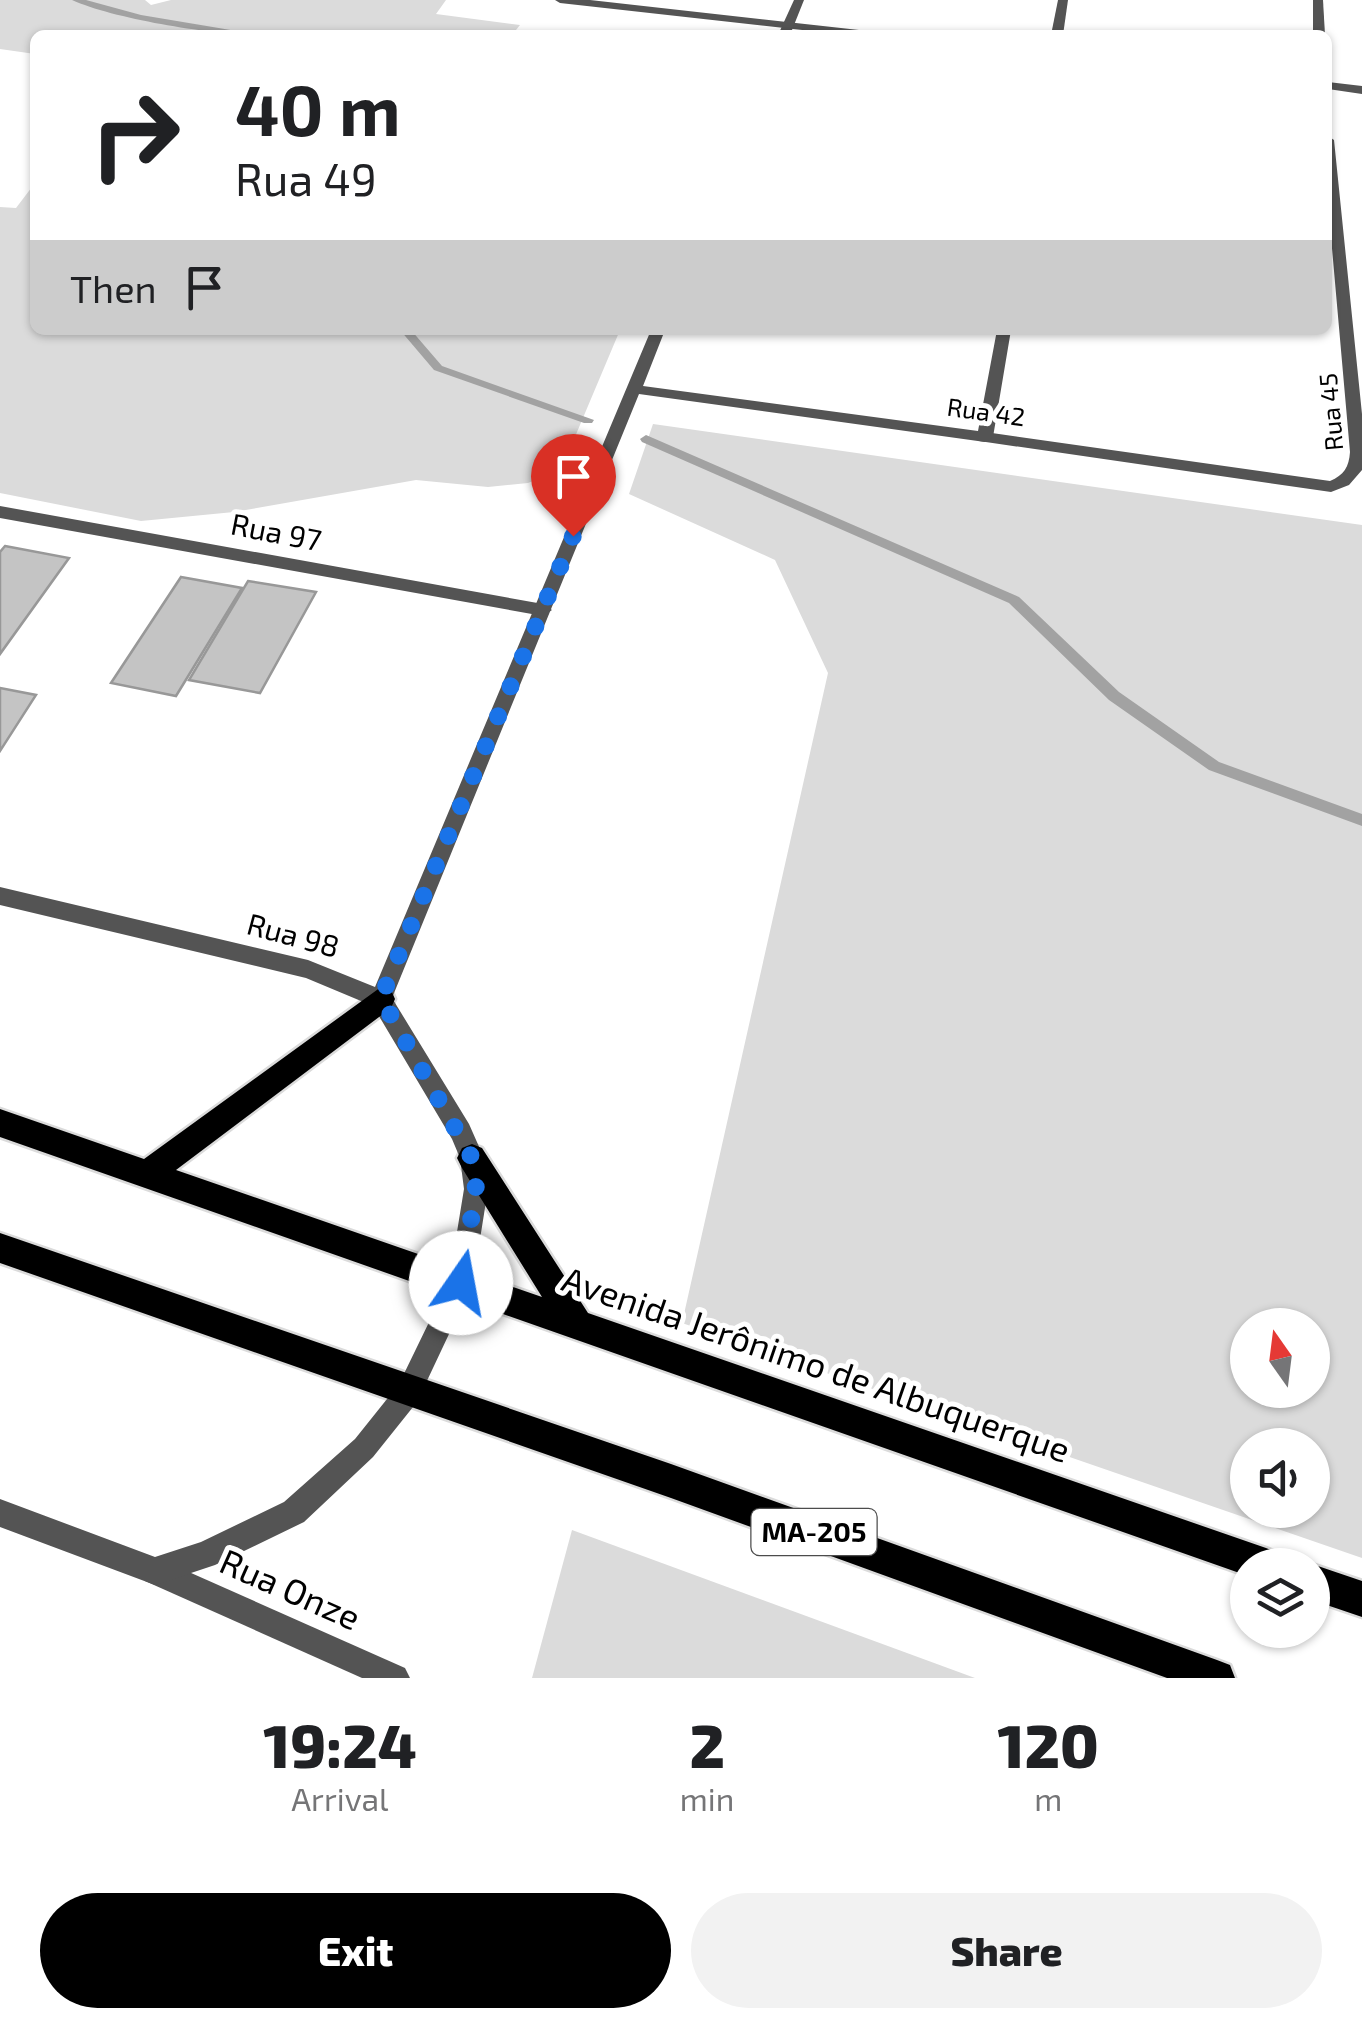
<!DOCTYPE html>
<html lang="en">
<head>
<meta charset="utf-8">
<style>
  body { margin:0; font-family:"Exo 2",sans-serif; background:#f2f2f2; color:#202124; height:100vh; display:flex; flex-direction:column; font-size:38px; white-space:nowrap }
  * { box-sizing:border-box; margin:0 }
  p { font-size:32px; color:#757577 }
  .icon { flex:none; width:55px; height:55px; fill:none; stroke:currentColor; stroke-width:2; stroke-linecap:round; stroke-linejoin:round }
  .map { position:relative; height:1678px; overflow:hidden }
  .panel { display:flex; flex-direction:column; background:#fff; flex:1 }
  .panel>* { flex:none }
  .top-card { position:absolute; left:30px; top:30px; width:1302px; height:305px; border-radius:15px; box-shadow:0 2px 8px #0004; background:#fff; color:#202124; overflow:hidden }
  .needle { width:65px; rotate:346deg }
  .fabs { position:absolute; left:1230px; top:1308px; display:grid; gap:20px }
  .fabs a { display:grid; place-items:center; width:100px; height:100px; border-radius:50%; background:#fff; box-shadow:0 2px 8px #0004; font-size:50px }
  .pin { position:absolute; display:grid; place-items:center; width:85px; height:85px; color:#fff; margin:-102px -42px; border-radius:50% 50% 50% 0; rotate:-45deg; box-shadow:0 0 10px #0007 }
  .pin .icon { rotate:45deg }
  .me { position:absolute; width:110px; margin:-55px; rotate:12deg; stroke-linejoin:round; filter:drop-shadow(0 0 8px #0008) }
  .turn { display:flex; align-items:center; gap:35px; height:210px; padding:0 40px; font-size:45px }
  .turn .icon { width:130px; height:130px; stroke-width:2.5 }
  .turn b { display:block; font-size:70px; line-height:85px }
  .then { display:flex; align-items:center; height:95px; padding:0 40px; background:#0003; gap:20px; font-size:38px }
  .eta { display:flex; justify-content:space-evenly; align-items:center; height:170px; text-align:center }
  .eta b { font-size:60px; font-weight:800; line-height:70px }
  .cta { display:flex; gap:20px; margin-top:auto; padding:20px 40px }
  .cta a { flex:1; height:115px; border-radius:60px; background:#000; color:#fff; font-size:40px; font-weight:800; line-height:115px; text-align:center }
  .cta a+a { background:#f2f2f2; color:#202124 }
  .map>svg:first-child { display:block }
  .green { fill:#dbdbdb; fill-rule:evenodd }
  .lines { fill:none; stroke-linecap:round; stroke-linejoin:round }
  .stream { fill:#a2a2a2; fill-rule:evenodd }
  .building { fill:#c4c4c4; stroke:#989898; stroke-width:2.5 }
  .primary-casing { stroke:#dbdbdb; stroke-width:5 }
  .minor { fill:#545454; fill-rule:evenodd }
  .tertiary { fill:#545454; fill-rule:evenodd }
  .primary { fill:#000; fill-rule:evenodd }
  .route { stroke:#1a73e8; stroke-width:18; stroke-dasharray:0 32.4 }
  .labels { text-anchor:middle; stroke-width:10; stroke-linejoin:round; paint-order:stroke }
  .far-street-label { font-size:25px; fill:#000; stroke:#fff }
  .shield { fill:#fff; stroke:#4c4c4c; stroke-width:2.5 }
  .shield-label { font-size:28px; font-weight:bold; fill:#000 }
  .street-label { font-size:30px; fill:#000; stroke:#fff }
  .near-street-label { font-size:35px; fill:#000; stroke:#fff }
</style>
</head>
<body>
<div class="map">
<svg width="1362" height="1678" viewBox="0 0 1362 1678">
  <rect width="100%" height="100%" fill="#fff"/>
  <g class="green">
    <polygon points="0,0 145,0 151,5 171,0 446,0 436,14 520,25 512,35 35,35 35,54 0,49"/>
    <polygon points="35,183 35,330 620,330 561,470 528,483 488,487 416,480 234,512 141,521 0,493 0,207 16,208"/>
    <path d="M 653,424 L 1362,525 L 1362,1558 L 682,1323 L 828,673 L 775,560 L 629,494 ZM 1312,1325 L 1312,1390 L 1248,1390 L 1248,1325 ZM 1248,1445 L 1312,1445 L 1312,1510 L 1248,1510 Z"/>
    <polygon points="572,1530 975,1678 532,1678"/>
  </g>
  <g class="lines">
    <g class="stream">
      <path d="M 72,0 L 86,0 L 141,15 L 260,35 C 213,35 114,19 72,0 Z"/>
      <polygon points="400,330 411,330 442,366 594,420 592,423 584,423 434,370"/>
      <polygon points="646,435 1019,597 1119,692 1219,762 1362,814 1362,826 1209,770 1109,700 1009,603 642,442 640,439"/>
    </g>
  </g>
  <g class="building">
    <polygon points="5,546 69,558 0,654 0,552"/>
    <polygon points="181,577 242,588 176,696 111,683"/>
    <polygon points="248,581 316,592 260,693 189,680"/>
    <polygon points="0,688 36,695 0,751"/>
  </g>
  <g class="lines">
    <g class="primary-casing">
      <g id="primary">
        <polygon points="381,987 391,990 395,999 391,1008 176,1170 542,1297 462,1168 457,1158 462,1148 472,1144 482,1148 588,1313 1266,1548 1278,1553 1283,1565 1248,1565 1248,1576 0,1137 0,1109 144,1159"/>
        <polygon points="0,1233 671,1464 1217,1660 1230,1665 1235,1678 1167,1678 671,1498 0,1263"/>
        <polygon points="1312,1564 1362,1581 1362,1617 1312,1600"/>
      </g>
    </g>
    <g class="minor">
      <polygon points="555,0 590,0 877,32 883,35 847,35 560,3"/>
      <polygon points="1313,0 1323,0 1325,35 1313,35"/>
      <polygon points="1328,82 1362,86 1362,94 1328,89"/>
      <path d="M 1328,136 L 1334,140 L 1362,414 L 1362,470 L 1349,485 L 1331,492 L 979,441 L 979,433 L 985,432 L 1330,481 C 1344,475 1349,467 1350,452 L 1328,203 Z"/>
      <polygon points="0,506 543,604 552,610 543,616 0,518"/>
      <polygon points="155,1557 405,1668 410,1678 362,1678 145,1581 141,1571 145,1561"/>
    </g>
    <g class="tertiary">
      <polygon points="794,0 804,0 790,35 778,35"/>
      <polygon points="1058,0 1068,0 1063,35 1051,35"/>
      <polygon points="651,330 665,330 643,386 978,431 997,330 1011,330 993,437 985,442 639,394 392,998 469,1124 484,1158 488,1189 473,1283 417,1402 373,1457 304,1522 215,1565 155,1585 0,1527 0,1499 155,1557 201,1542 284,1502 355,1439 399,1384 449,1281 464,1189 460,1158 452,1139 373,1006 306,978 0,905 0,887 308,960 375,987"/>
    </g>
    <use href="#primary" class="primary"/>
  </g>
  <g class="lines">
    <polyline class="route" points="461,1283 476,1189 472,1158 381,998 573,536"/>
  </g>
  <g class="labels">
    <g class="far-street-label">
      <text transform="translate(986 412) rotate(8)" y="9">Rua 42</text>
      <text transform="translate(1331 412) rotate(-95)" y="9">Rua 45</text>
    </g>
    <rect class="shield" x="751.5" y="1509" width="125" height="46" rx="8"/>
    <g class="shield-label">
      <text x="814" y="1542">MA-205</text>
    </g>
    <g class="street-label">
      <text transform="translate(276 533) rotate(11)" y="10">Rua 97</text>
      <text transform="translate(293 936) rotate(15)" y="10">Rua 98</text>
    </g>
    <g class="near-street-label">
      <text transform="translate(816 1365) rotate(19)" y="12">Avenida Jerônimo de Albuquerque</text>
      <text transform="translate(290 1590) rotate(24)" y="12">Rua Onze</text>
    </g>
  </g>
</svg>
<div class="fabs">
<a><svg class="needle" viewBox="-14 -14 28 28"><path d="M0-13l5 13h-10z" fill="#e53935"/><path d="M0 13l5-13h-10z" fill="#757577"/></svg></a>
<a><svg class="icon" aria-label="sound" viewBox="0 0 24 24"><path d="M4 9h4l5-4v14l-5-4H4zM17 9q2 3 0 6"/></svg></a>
<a><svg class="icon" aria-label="layers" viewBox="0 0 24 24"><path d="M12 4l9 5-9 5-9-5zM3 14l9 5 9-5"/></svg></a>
</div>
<div class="pin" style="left:573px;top:536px;background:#d93025"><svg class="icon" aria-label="arrive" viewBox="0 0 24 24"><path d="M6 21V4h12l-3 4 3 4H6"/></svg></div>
<svg class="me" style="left:461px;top:1283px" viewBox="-20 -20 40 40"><circle r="19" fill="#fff"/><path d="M0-13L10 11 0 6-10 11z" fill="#1a73e8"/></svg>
<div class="top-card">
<div class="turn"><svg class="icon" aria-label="right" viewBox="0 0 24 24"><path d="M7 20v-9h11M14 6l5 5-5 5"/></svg><div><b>40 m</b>Rua 49</div></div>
<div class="then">Then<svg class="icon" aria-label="arrive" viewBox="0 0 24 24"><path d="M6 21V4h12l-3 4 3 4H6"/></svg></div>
</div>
</div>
<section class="panel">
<div class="eta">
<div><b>19:24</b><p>Arrival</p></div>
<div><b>2</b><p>min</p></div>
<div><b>120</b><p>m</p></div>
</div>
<div class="cta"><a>Exit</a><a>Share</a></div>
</section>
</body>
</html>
